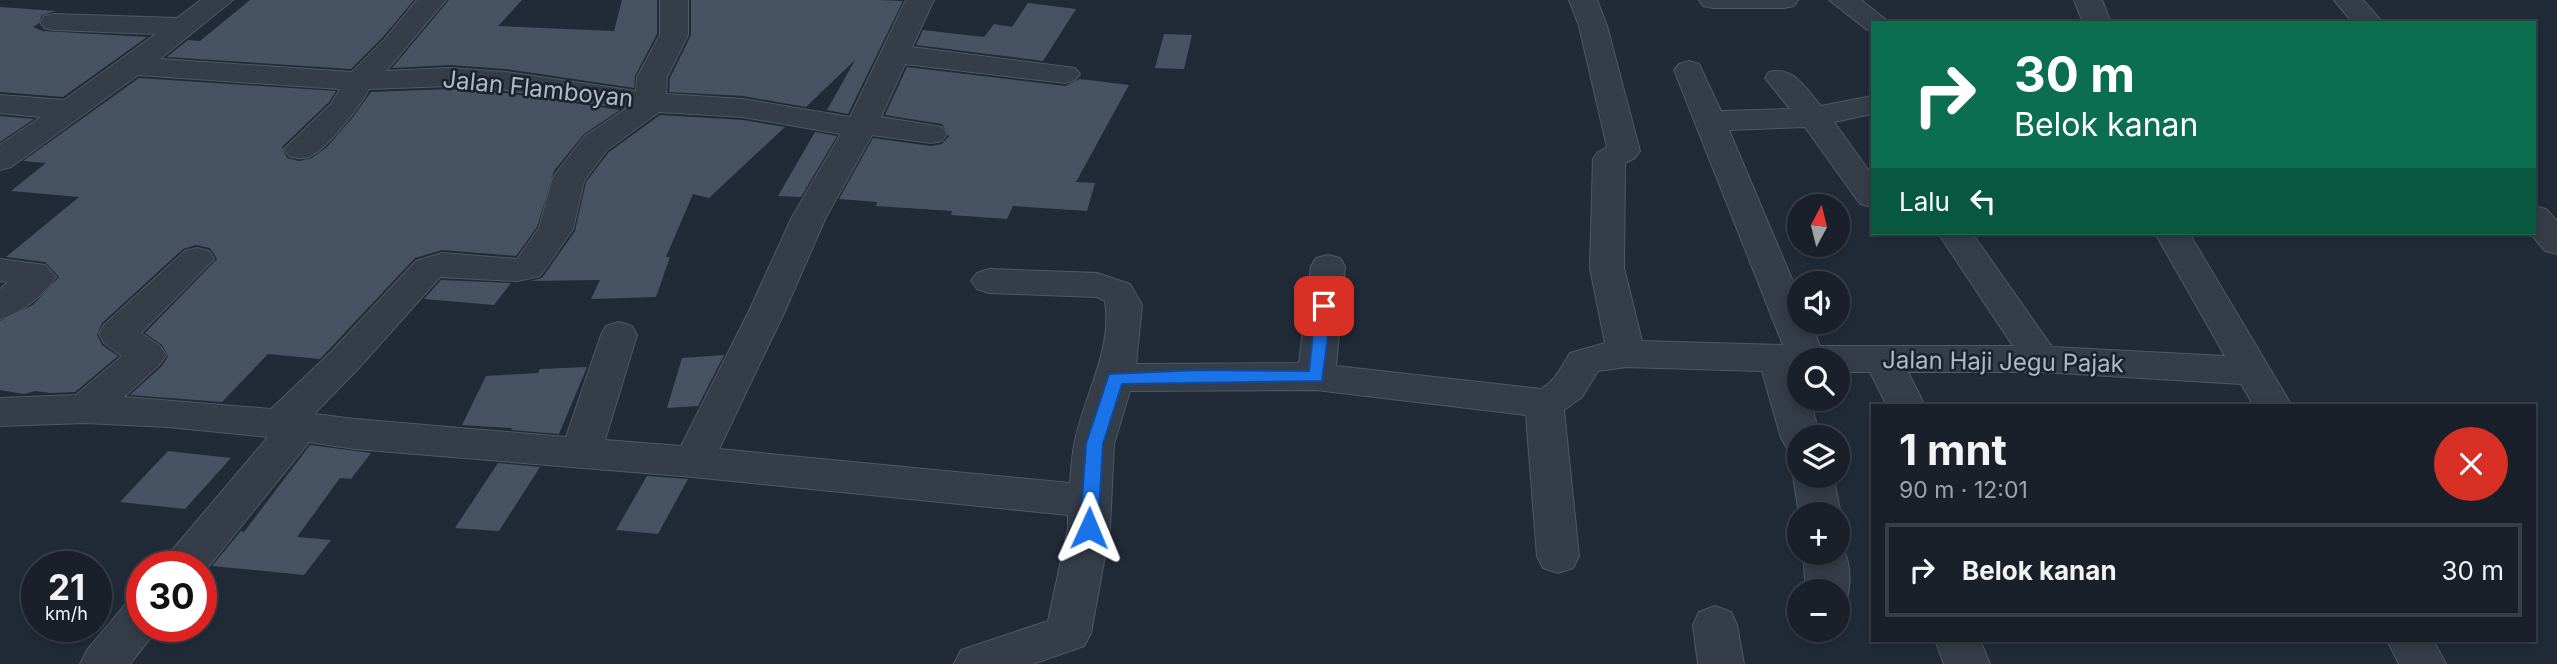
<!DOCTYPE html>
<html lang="id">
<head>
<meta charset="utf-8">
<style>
  body { margin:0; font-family:Inter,sans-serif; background:#262d36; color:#f1f3f6; height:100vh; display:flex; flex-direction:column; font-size:26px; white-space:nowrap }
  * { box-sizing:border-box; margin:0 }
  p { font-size:23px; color:#9fa3a8 }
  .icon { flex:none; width:38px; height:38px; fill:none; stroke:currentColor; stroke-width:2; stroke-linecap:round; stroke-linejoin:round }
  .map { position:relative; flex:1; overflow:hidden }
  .sheet { position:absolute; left:1871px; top:404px; width:665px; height:238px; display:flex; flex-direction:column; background:#19202a; border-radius:0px; box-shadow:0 4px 10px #0003,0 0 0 2px #373e47 }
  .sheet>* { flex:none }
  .banner { position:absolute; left:1871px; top:21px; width:665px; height:214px; border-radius:0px; box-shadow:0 4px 10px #0003,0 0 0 2px #373e47; background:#0b6e4f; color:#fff; overflow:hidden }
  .needle { width:46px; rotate:7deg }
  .buttons { position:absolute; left:1787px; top:194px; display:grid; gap:14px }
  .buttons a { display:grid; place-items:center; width:63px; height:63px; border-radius:50%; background:#19202a; box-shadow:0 4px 10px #0003,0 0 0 2px #373e47; font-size:35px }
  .speed { position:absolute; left:21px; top:551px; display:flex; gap:14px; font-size:35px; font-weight:700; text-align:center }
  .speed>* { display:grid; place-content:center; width:91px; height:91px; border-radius:50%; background:#19202a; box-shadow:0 4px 10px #0003,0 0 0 2px #373e47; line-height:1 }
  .speed small { font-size:18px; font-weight:400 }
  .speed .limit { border:10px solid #d22; background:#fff; color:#111 }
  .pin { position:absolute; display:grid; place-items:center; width:60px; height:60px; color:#fff; margin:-30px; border-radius:14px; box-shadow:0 4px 10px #0006 }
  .me { position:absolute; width:77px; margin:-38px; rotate:1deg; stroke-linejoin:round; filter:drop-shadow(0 0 5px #0008) }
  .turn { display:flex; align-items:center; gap:24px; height:147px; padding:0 28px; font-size:32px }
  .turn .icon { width:91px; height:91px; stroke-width:2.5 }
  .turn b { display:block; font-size:49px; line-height:60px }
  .then { display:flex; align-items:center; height:66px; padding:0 28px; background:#0003; gap:14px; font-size:26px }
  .round { display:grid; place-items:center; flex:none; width:74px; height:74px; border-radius:37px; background:#262d36 }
  .summary { display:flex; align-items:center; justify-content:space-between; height:119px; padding:0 28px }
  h1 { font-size:42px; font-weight:700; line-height:52px }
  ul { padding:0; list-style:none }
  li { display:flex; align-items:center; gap:21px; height:94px; margin:0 14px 10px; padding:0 14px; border:4px solid #373e47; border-radius:0px }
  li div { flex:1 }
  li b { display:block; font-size:26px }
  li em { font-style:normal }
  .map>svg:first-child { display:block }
  .building { fill:#475362 }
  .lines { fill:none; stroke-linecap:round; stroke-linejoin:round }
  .minor-casing { stroke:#4f5863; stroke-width:2 }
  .minor { fill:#343d48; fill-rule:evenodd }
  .route { fill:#1a73e8; stroke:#114b97; stroke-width:2 }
  .labels { text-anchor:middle; stroke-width:5; stroke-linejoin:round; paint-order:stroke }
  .street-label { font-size:24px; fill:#afb8c5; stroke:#1a222d }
</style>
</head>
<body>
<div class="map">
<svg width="2557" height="664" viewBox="0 0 2557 664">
  <rect width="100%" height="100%" fill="#212b38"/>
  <g class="building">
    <polygon points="250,0 414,0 383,37 351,69 167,57 188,40 200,41"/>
    <polygon points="449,0 522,0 498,26 614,31 622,0 657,0 657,34 635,76 634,88 506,69 450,65 392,68"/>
    <polygon points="691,0 880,0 903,1 848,114 827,110 855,60 806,107 743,96 669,92 670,78 691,35"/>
    <polygon points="1028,3 1076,9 1043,61 916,45 923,30 984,37 994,24 1012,27"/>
    <polygon points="0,7 56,11 42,15 38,24 33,27 43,31 147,37 63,97 0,92"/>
    <polygon points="1164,34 1192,35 1184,69 1155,68"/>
    <polygon points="907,67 1065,86 1080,79 1129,85 1076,182 1095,183 1087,211 1013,206 1007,219 951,215 952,211 876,206 877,202 839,199 873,138 931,146 942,144 949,136 942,124 885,115"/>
    <polygon points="139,78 336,91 329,102 282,147 287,158 299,161 312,158 328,146 353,117 371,92 450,89 506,93 620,110 584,134 554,171 537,227 516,256 442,250 415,258 320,359 268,354 222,402 130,395 162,366 168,356 162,345 145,333 217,259 210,248 196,245 183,249 102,323 97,335 102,345 118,356 75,392 50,393 35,391 24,394 0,390 0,321 33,305 59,277 45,262 6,257 79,197 11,191 46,163 23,161"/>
    <polygon points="660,115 743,120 785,127 709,198 693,194 666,257 670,257 656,297 591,299 600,280 530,281 542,278 575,231 586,182 609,152"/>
    <polygon points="0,116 34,119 0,142"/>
    <polygon points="815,132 837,136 801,197 778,196"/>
    <polygon points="441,280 511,283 494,305 424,299"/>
    <polygon points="724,355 698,406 667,408 682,358"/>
    <polygon points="587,367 559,434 511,430 512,428 462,425 486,376 538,373 540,369"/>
    <polygon points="310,445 371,453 351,479 340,478 297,537 331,540 304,575 212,566 241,531 244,532"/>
    <polygon points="168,451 231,458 185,509 120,502"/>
    <polygon points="498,463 540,467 499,531 455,528"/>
    <polygon points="647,476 688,479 658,534 616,530"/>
  </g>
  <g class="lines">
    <g class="minor-casing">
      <g id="minor">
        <path d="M 201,0 L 233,0 L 160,59 L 352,72 L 385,39 L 417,0 L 446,0 L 386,71 L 450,68 L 506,72 L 636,91 L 637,77 L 660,35 L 660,0 L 688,0 L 688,35 L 667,77 L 666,94 L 743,99 L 850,117 L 906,0 L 934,0 L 912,47 L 1075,68 L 1080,74 L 1075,80 L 1065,83 L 905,64 L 881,117 L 942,127 L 947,134 L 942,141 L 931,143 L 872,135 L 826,217 L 785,311 L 719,449 L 1070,483 C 1071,471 1072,457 1074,445 C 1083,397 1113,351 1105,301 L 1097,297 L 989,293 L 977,289 L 971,281 L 977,273 L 989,269 L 1097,273 L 1130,284 L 1142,305 L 1136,364 L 1299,363 L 1311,266 L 1316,258 L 1328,255 L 1340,258 L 1345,266 L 1336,366 L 1541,389 C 1556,380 1561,367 1570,353 L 1605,343 L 1590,268 L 1593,159 L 1598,152 L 1607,147 L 1579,26 L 1569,0 L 1597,0 L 1607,26 L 1640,151 L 1635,158 L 1625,163 L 1624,268 L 1642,341 L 1783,345 L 1674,70 L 1679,64 L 1689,61 L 1699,64 L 1721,111 L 1790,109 L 1765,78 L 1769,72 C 1794,66 1806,89 1821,106 L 1872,96 L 1872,114 L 1834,122 L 1872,175 L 1872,207 L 1860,204 L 1805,127 L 1729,130 L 1799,296 L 1799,322 L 1810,322 L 1820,346 L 2013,346 L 1938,233 L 1972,233 L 2052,347 L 2225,356 L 2155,233 L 2189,233 L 2292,406 L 2254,406 L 2241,384 L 2041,372 L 1908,372 L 1925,406 L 1887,406 L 1870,372 L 1838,372 L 1838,360 L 1799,360 L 1799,399 L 1809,399 L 1821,438 L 1799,438 L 1799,452 L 1787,448 L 1781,438 L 1762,371 L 1626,367 L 1598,371 L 1582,397 L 1564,410 L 1579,556 L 1573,568 L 1558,573 L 1543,568 L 1537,556 L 1526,415 L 1316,390 L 1130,391 L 1114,444 L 1110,528 L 1091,633 L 1084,646 L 1033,664 L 954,664 L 961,650 L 1048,621 L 1068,528 L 1068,515 L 693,477 L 355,449 L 309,442 L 201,576 L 201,567 L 161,567 L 168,555 L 268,437 L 168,427 L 85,423 L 0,426 L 0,398 L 76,395 L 122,356 L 104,343 L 99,334 L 104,325 L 185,251 L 197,248 L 209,251 L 214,259 L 141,333 L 160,346 L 166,355 L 160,364 L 124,397 L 271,409 L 331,352 L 416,261 L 442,253 L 517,259 L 539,228 L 552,180 L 556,173 L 585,136 L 627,108 L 506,90 L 450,86 L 369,89 C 359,108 329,146 311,156 C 303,160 296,158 289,156 L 284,149 L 331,104 L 340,89 L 138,75 L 11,167 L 0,170 L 0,145 L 41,117 L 0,113 L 0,95 L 64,100 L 156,34 L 54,30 L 44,28 L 40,22 L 44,16 L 54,14 L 177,18 ZM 659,112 L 743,117 L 841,134 L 792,217 L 749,311 L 681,446 L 605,440 L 637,335 L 632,326 L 619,322 L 606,326 L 601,335 L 566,437 L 355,419 L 314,414 L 357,370 L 440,277 L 517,281 L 540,276 L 573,229 L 584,181 L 607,150 Z"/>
        <polygon points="1699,0 1798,0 1794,6 1784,8 1713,8 1703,6"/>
        <polygon points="1829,0 1861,0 1890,23 1872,23 1872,31 1866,29"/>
        <polygon points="2074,0 2102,0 2111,23 2083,23"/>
        <polygon points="2334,0 2363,0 2383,23 2353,23"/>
        <polygon points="2534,206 2546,209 2557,221 2557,254 2545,251 2530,233 2534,233"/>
        <path d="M 0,259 L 45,265 L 56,277 C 44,295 20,314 0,319 L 0,289 L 8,282 L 0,281 Z"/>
        <polygon points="1799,465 1799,476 1833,476 1841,514 1838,520 1838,514 1799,514 1793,476"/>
        <path d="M 1838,540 C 1851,556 1853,587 1844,605 L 1838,607 L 1838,592 L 1806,592 L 1803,553 L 1838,553 Z"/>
        <polygon points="142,599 142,626 160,626 130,664 80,664 87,650 126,604"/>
        <polygon points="1715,606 1731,612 1737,625 1744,664 1698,664 1693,625 1699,612"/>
        <polygon points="1935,640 1980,640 1990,664 1944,664"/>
        <polygon points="2387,640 2433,640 2446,664 2399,664"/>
      </g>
    </g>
    <use href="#minor" class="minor"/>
  </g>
  <polygon class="route" points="1324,301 1332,306 1322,381 1122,384 1103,444 1098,528 1096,533 1083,533 1080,528 1086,444 1109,374 1198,370 1309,371 1316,306"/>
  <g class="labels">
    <g class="street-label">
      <text transform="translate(538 89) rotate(6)" y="8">Jalan Flamboyan</text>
      <text transform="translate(2003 362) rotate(1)" y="8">Jalan Haji Jegu Pajak</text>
    </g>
  </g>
</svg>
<div class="buttons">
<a><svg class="needle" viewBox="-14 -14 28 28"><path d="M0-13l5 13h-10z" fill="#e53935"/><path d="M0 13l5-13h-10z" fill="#9fa3a8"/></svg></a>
<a><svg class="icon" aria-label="sound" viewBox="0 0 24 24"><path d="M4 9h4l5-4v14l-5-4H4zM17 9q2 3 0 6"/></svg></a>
<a><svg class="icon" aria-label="search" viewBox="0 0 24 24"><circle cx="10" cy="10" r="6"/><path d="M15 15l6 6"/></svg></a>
<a><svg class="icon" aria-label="layers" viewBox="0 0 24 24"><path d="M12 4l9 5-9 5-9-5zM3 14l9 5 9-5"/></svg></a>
<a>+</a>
<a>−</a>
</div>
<div class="speed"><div>21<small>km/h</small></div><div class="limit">30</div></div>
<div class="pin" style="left:1324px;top:306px;background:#d93025"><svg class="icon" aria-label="arrive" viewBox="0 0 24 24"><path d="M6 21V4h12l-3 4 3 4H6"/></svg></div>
<svg class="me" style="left:1089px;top:528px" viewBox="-20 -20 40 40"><path d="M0-17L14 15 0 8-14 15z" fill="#1a73e8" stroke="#fff" stroke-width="4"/></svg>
<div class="banner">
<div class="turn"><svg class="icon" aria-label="right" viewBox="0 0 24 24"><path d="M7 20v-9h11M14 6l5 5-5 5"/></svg><div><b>30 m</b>Belok kanan</div></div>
<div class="then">Lalu<svg class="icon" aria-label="left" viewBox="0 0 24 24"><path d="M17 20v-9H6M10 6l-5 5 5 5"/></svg></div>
</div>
<section class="sheet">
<div class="summary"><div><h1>1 mnt</h1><p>90 m · 12:01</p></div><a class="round" style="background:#d93025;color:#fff"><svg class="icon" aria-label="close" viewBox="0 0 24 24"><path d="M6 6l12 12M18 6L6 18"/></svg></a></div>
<ul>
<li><svg class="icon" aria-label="right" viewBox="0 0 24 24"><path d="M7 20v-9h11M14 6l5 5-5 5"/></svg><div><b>Belok kanan</b></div><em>30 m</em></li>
</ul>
</section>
</div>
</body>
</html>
